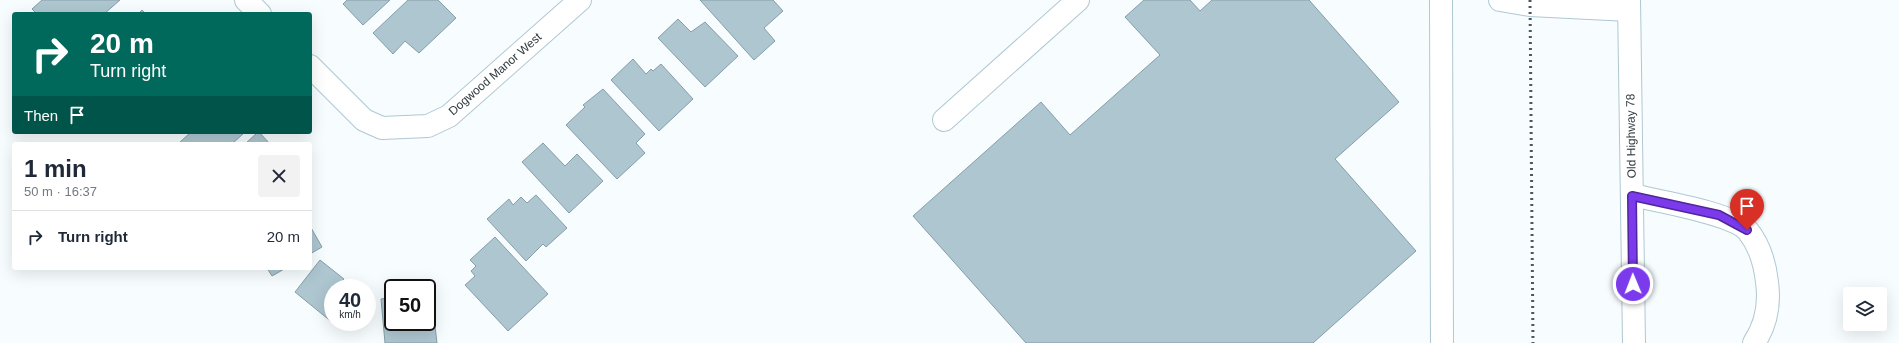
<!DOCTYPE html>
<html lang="en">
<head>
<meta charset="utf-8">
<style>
  body { margin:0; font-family:Helvetica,sans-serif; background:#f2f2f3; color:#1f2937; height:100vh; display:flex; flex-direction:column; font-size:15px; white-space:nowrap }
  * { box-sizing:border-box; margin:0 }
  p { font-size:13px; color:#747a83 }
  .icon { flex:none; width:22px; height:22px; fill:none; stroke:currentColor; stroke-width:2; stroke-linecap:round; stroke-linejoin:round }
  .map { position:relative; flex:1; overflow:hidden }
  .drawer { position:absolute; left:12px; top:142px; width:300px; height:128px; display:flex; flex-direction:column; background:#fff; border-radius:4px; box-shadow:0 4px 16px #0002 }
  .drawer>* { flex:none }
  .top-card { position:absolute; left:12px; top:12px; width:300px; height:122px; border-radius:4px; box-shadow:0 4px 16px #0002; background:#00695c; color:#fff; overflow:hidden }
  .tools { position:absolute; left:1843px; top:287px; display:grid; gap:8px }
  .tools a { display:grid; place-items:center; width:44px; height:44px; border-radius:4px; background:#fff; box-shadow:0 4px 16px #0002; font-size:20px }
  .speed { position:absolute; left:324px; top:279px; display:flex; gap:8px; font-size:20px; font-weight:700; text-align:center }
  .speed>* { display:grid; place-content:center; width:52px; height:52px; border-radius:50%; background:#fff; box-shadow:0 4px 16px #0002; line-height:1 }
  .speed small { font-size:10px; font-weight:400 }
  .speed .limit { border:2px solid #111; border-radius:6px; background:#fff; color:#111 }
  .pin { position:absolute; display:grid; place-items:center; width:34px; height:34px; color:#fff; margin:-41px -17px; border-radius:50% 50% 50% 0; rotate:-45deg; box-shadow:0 0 4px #0007 }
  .pin .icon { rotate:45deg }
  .me { position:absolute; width:44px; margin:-22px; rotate:359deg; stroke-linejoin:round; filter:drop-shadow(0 0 3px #0008) }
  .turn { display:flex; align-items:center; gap:14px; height:84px; padding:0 12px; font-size:18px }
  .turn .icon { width:52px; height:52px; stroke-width:2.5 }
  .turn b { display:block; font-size:28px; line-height:34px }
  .then { display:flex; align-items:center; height:38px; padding:0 12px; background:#0003; gap:8px; font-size:15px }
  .round { display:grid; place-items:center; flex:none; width:42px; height:42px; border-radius:4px; background:#f2f2f3 }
  .overview { display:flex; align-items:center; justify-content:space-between; height:68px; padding:0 12px }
  h1 { font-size:24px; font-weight:800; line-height:30px }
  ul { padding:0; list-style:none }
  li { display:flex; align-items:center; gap:12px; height:52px; padding:0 12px; border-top:1px solid #e0e1e3 }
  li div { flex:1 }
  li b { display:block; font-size:15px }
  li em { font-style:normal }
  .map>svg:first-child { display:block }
  .building { fill:#adc6d0; stroke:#869ea8 }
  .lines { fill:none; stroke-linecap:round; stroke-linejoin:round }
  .minor-casing { stroke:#afc8d3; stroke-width:24 }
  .major-casing { stroke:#afc8d3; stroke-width:24 }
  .minor { stroke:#fff; stroke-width:22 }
  .major { stroke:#fff; stroke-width:22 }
  .rail { stroke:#4e575b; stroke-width:3; stroke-dasharray:2 4; stroke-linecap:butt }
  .route-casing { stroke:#51269a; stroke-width:10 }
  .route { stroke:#7c3aed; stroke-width:7 }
  .labels { text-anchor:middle; stroke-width:4; stroke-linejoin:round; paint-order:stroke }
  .street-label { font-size:12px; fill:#2f393d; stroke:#fff }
</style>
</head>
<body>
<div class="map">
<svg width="1899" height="343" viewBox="0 0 1899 343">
  <rect width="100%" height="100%" fill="#f7fcfe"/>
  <g class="building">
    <polygon points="42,0 120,0 104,14 37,14 32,9"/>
    <polygon points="347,0 390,0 363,25 343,4"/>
    <polygon points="408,0 438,0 456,18 419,53 405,41 393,54 373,33"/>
    <polygon points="700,0 773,0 783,11 764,28 775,41 754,60"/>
    <polygon points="1144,0 1190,0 1200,11 1212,0 1309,0 1399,102 1335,159 1416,251 1313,343 1026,343 913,216 1041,102 1070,135 1160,55 1125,17"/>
    <polygon points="142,10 146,14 138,14"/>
    <polygon points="678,19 691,32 705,22 738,56 705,87 658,38"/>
    <polygon points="633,59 646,74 651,69 653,71 661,64 693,99 659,131 611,80"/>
    <polygon points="603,89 645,134 636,143 645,153 617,179 566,125 585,107 583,105"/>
    <polygon points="191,132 245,132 232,144 178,144"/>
    <polygon points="259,132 270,144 245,144 258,132"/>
    <polygon points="543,143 565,166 577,154 603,181 569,213 522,162"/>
    <polygon points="536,195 567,228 546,247 543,244 526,261 487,219 509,199 513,205 521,197 527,203"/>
    <polygon points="310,226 322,247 310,254"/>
    <polygon points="495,237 548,294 508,331 465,285 475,276 471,271 476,266 470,260"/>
    <polygon points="320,260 344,279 342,281 351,288 333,288 333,322 344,322 339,328 295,292"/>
    <polygon points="267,268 286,268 272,276"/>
    <polygon points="431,293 437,343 385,343 381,299 393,297 393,322 427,322 427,294"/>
  </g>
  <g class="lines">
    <g class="minor-casing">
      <g id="minor">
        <polyline points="246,0 260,14"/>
        <polyline points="1441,0 1442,343"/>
        <polyline points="1500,0 1530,5 1629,10"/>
        <polyline points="310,66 364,120 382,128 428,126 449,116 580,0"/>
        <polyline points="944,120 1078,0"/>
        <path d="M 1632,195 C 1657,201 1733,213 1748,231 C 1760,246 1765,264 1767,282 C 1770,304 1766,325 1754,343"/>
      </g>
    </g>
    <g class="major-casing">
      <polyline id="major" points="1629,0 1634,343"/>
    </g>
    <use href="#minor" class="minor"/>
    <use href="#major" class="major"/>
    <polyline class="rail" points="1530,0 1533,343"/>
  </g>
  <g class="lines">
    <g class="route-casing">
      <polyline id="route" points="1633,284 1632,196 1719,215 1747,230"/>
    </g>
    <use href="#route" class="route"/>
  </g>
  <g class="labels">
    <g class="street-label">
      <text transform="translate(495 74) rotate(-41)" y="4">Dogwood Manor West</text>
      <text transform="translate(1631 136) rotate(-91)" y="4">Old Highway 78</text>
    </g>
  </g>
</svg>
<div class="tools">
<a><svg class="icon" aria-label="layers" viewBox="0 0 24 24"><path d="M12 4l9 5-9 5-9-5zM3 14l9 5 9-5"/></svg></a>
</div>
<div class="speed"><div>40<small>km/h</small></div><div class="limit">50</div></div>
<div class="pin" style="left:1747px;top:230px;background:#d93025"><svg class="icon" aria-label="arrive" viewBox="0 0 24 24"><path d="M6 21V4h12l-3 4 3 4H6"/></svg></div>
<svg class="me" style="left:1633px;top:284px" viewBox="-20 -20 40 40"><circle r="17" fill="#7c3aed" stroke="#fff" stroke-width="3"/><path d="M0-11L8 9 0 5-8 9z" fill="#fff"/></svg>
<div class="top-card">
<div class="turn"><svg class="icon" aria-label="right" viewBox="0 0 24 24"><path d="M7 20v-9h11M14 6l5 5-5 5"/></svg><div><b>20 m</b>Turn right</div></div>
<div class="then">Then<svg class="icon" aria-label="arrive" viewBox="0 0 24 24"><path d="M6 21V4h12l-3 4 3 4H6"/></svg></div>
</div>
<section class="drawer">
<div class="overview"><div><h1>1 min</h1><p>50 m · 16:37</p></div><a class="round"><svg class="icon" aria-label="close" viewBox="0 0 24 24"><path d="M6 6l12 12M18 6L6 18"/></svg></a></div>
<ul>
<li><svg class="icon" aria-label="right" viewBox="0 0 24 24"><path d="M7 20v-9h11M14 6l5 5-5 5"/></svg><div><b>Turn right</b></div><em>20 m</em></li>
</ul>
</section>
</div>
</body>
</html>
